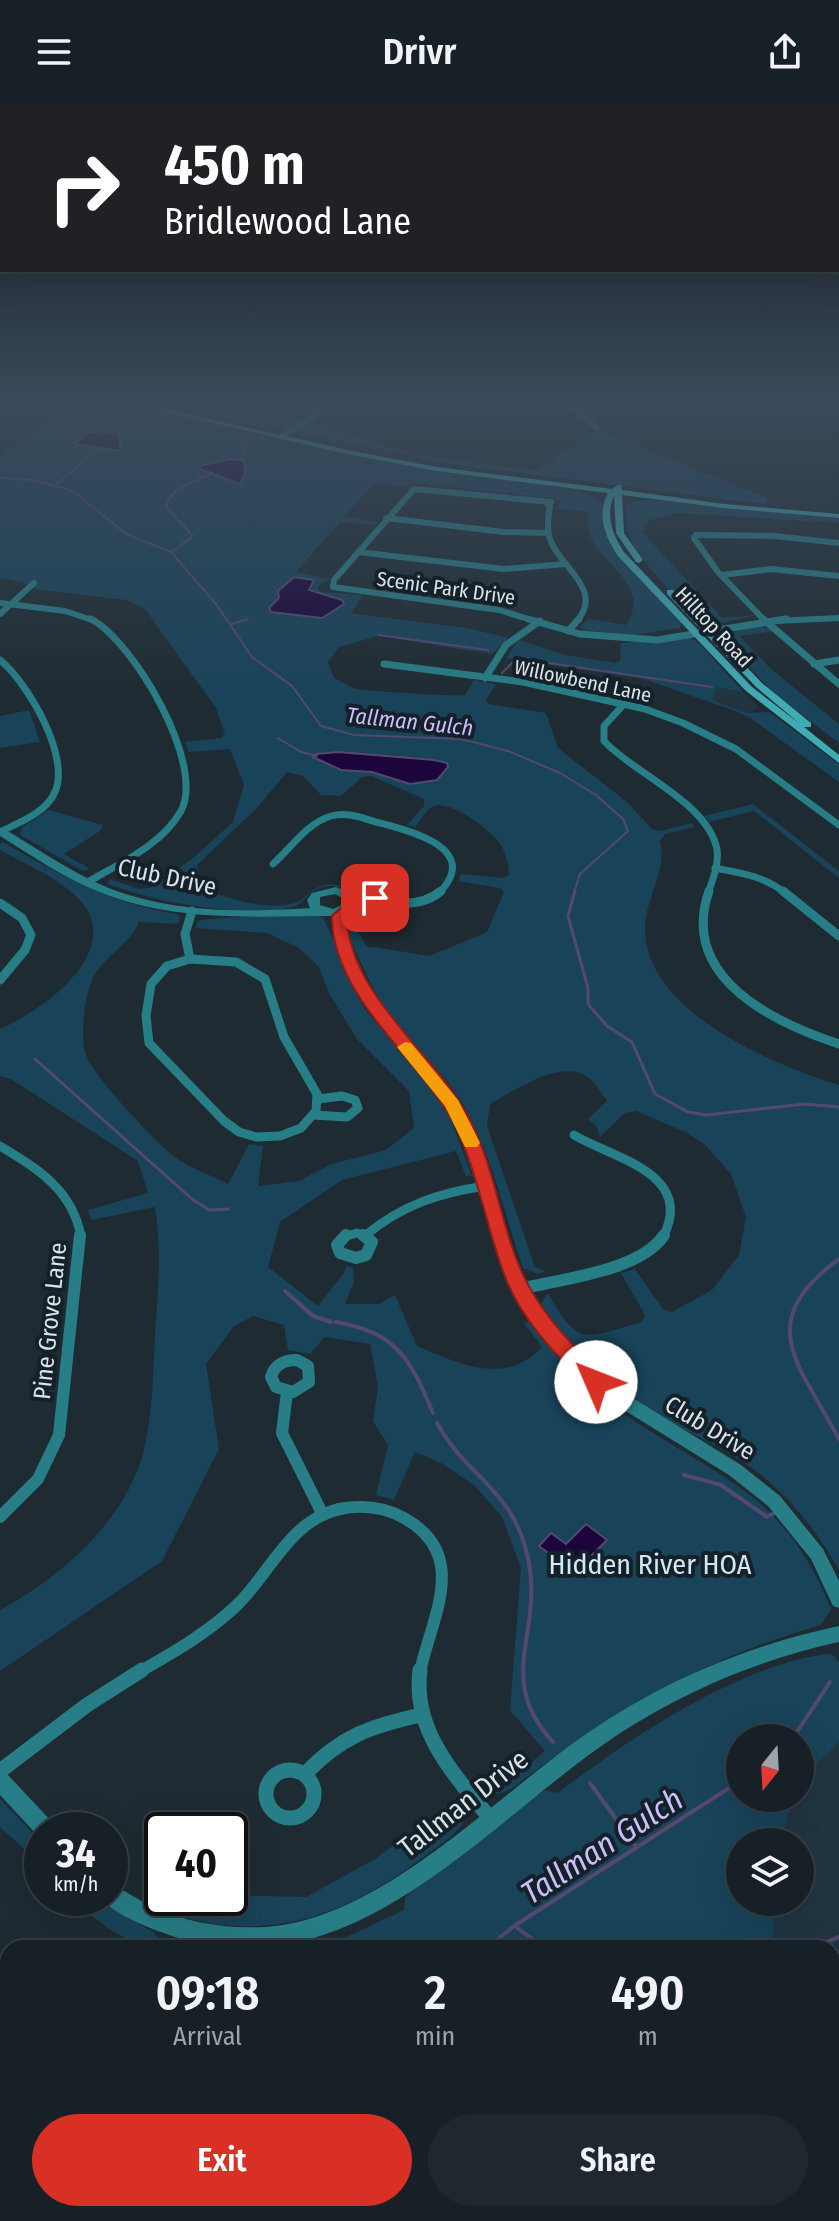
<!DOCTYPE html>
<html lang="en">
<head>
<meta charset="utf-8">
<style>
  body { margin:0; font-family:"Fira Sans Condensed",sans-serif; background:#1f282e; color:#f1f3f6; height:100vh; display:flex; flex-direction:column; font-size:30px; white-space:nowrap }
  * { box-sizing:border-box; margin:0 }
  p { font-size:26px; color:#9ea3a7 }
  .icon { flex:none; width:44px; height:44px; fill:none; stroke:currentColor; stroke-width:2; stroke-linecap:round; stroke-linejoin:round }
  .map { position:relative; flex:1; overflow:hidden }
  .side { position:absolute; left:0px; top:1836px; width:840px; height:282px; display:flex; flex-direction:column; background:#162026; border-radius:24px 24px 0 0; box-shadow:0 8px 32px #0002,0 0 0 2px #353e43 }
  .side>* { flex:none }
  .banner { position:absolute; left:0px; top:0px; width:840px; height:168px; box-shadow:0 8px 32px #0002,0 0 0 2px #353e43; background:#202124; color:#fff; overflow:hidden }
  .needle { width:52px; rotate:198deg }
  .fabs { position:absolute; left:726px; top:1620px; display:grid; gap:16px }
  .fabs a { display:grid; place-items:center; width:88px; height:88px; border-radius:50%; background:#162026; box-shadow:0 8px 32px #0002,0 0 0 2px #353e43; font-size:40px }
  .speed { position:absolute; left:24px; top:1708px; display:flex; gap:16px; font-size:40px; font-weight:700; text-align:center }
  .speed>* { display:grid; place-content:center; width:104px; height:104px; border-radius:50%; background:#162026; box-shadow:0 8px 32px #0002,0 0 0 2px #353e43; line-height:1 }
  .speed small { font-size:20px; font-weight:400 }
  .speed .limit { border:4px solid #111; border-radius:12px; background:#fff; color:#111 }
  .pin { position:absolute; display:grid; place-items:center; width:68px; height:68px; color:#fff; margin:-34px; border-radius:16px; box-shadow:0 4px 12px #0006 }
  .me { position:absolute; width:88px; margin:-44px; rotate:314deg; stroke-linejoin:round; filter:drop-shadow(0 0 6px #0008) }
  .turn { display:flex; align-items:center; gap:28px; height:168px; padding:0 32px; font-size:36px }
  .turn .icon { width:104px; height:104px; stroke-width:2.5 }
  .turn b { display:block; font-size:56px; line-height:68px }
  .eta { display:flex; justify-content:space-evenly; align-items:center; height:136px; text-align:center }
  .eta b { font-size:48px; font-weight:600; line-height:56px }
  .cta { display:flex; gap:16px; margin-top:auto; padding:16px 32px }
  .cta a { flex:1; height:92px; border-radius:48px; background:#d93025; color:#fff; font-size:32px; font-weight:600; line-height:92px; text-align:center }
  .cta a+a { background:#1f282e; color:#f1f3f6 }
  header { display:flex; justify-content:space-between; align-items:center; height:104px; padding:0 32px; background:#162026; font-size:36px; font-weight:600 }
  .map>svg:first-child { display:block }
  .built { fill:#213541 }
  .green { fill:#194359 }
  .water { fill:#1b053a; stroke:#54486e; stroke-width:2 }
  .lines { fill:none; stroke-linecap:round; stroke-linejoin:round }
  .stream-far2 { stroke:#54486e; stroke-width:2 }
  .stream-far1 { stroke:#54486e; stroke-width:3 }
  .stream { stroke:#54486e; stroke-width:4 }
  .building { fill:#284388; stroke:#1c2f5f; stroke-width:2 }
  .minor-far4 { stroke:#287e86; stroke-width:6 }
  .minor-far3 { stroke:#287e86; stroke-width:7 }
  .minor-far2 { stroke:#287e86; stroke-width:9 }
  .minor-far1 { stroke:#287e86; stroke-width:12 }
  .minor { stroke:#287e86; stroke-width:15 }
  .tertiary { fill:#287e86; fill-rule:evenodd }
  .secondary { fill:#3fabb5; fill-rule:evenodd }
  .route { fill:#d93025; stroke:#8d1f18; stroke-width:2 }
  .slow { fill:#f59e0b }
  .labels { text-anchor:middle; stroke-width:8; stroke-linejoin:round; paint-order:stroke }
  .far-street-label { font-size:20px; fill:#dae3e8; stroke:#142128 }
  .far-water-label { font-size:22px; font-style:italic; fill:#ccbdfd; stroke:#142128 }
  .street-label { font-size:24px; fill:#dae3e8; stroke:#142128 }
  .near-park-label { font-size:28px; fill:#d2e8f5; stroke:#142128 }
  .near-street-label { font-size:28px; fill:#dae3e8; stroke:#142128 }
  .near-water-label { font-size:32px; font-style:italic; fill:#ccbdfd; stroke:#142128 }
</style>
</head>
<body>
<header><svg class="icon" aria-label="menu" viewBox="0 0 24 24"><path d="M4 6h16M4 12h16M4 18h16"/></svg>Drivr<svg class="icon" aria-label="share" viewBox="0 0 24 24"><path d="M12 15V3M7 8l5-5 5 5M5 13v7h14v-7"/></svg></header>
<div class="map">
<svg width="839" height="2117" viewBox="0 0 839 2117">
  <rect width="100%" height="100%" fill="#1e2b32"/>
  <g class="built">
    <polygon points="715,583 743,588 759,603 748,609 711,596"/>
    <polygon points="839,1638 839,2117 715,2117 712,2110 832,2110 832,1844 772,1844 776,1798 800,1798 800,1738 782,1738 792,1694 800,1694 800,1678"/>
  </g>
  <g class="green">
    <path d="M 70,301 L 130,301 L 389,358 L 582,387 L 602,398 L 602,423 L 611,442 L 681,519 L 680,524 L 632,531 L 582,526 L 584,524 L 579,524 L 588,515 L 626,521 C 658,470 576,457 589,408 L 555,404 L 563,399 L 555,394 L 415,379 L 403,382 L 374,379 L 345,412 L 378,418 L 375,421 L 340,418 L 296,468 L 330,475 L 317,483 L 321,488 L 363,491 L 352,508 L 354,510 L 467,524 L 508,534 L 492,550 L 378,532 L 339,543 L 328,558 L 334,574 C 341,577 349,583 357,585 C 366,587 458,593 465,591 L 474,576 L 496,580 L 486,596 L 489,600 L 546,609 L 558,644 L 627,698 L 652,725 L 661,727 L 691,719 L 695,723 L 665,730 L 660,737 C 668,766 644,796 645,827 C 648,909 774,961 839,981 L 839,1466 C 817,1427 788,1390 752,1364 C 723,1344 691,1330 661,1312 C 614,1283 572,1247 541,1200 L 548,1189 C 579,1246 586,1233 642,1218 L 645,1211 L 621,1169 L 635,1165 L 663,1205 L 672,1208 L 712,1186 L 739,1151 L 746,1113 L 731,1070 L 704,1040 L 685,1028 L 636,1007 L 625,1009 L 600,1033 L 597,1023 L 588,1015 L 607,997 C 601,989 595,977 586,972 C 559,955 514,987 490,1000 L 487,1022 L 535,1163 L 546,1167 L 538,1170 L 523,1164 C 504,1109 491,1047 461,997 C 442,966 412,941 390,912 C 370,883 357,850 343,818 L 346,813 L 364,799 L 366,803 L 352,815 L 366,842 L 430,852 L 487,828 L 504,788 L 500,784 L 458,777 L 461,770 L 503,774 L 509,771 C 508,760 507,751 501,741 C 493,727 447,693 432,703 C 425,708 420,717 415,723 L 407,721 L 424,702 L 424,695 L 371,672 L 362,673 L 341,692 L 321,691 L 303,672 L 287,668 L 256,705 L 197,761 L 204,786 C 233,795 268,808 298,798 C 303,796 307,790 312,787 C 327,776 344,781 360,788 C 344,785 328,776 312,788 C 305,793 302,800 293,803 C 244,815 154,798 108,780 L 110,775 L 139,785 L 149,784 L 192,755 L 233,718 L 244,681 L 230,645 L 189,648 L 185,638 L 221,634 L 225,630 L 216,604 L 145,505 L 126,496 L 36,485 L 22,478 L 0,474 L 0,352 Z"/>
    <polygon points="168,301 237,301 304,316 291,324 277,325"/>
    <polygon points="309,318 420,352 538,367 590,328 605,329 768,394 766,400 740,397 451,360 301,329 300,324"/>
    <path d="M 650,396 L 839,414 L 839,419 L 677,409 L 650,416 L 642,428 L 722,514 L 757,511 L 717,520 L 702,517 C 672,485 621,450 626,402 L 634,397 Z"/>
    <polygon points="761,522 774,527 739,532 771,565 839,620 839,639 777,592 718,531"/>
    <polygon points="690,534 699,539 743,588 716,583 712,596 747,609 769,608 839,660 839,678 749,613 735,607 644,575 506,554 519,536 565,551 616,559 620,557 621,539"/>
    <polygon points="29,606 40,638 0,644 0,612"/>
    <polygon points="753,700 839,767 839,774 754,707 709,718 704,712"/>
    <polygon points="49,706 103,721 100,727 64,750 90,765 83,767 20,731 22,723"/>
    <path d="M 3,738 C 59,771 112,800 177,810 L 180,814 L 178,820 L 139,818 C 129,843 101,852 91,879 C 84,897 80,932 86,951 C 93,972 160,1044 179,1056 C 194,1065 212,1072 228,1080 L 249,1040 L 263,1042 L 258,1082 L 299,1077 L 332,1060 L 386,1046 L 414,1024 L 409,987 L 357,935 L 330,891 L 318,862 L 299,844 L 267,829 L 195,824 L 198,817 C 210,813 311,810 323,813 L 364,904 L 434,989 L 450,1013 L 472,1072 L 466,1072 L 456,1047 L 342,1076 L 280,1118 L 268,1163 L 318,1202 L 344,1169 L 346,1162 L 353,1163 L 354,1178 L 345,1200 L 379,1200 L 395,1191 L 417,1242 C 457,1259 506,1283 542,1243 L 524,1219 L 529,1218 C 555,1252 584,1284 621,1308 C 717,1374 783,1386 831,1505 L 821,1521 C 699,1556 611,1609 511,1685 L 499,1690 L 490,1688 L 488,1686 L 498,1687 L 545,1647 L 510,1606 L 521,1464 L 502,1413 L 474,1381 L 443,1360 L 415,1348 L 394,1396 L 376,1391 L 388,1341 L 373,1317 L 378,1283 L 370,1240 L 325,1233 L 310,1250 L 288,1246 L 284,1221 L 253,1212 L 234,1222 L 206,1260 L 219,1345 L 162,1457 L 0,1567 L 0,1506 C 62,1473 130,1413 145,1341 C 153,1305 153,1268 155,1231 C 158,1186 162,1148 155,1103 L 91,1116 L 88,1106 L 148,1089 L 138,1057 L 11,975 L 0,972 L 0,925 C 43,907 127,846 79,795 C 59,774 25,760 0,746 L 0,740 Z"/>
    <path d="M 829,1550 L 835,1552 L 839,1559 L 839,1638 L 800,1678 L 800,1634 L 740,1634 L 740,1694 L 792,1694 L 782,1738 L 740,1738 L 740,1798 L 776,1798 L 772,1844 L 310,1844 L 344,1834 L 404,1806 L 405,1793 L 526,1698 L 545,1686 L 558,1689 C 627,1636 741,1559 829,1550 Z"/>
    <polygon points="0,1695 42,1739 42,1761 0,1723"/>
    <path d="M 455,1695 L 466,1709 C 463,1728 441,1739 426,1751 C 354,1806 282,1837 190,1815 C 176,1811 156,1807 148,1793 L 162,1776 L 162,1794 L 230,1794 L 230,1791 L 306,1793 L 375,1755 Z"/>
    <path d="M 72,1794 L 97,1794 L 129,1815 L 154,1828 L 164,1844 C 129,1844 96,1817 72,1794 Z"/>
    <polygon points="154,2110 712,2110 715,2117 148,2117"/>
  </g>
  <g class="water">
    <polygon points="102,327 119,330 121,347 74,340 89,329"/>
    <polygon points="231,355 244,357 245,370 240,380 200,365 199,362"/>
    <polygon points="294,473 314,476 309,486 342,496 344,500 322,514 271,508 269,504 279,494 278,487"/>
    <polygon points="338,648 434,656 447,659 448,663 437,676 410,680 372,668 341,666 313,653 316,650"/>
    <polygon points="586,1420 607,1436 574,1469 539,1442 551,1429 566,1440"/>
  </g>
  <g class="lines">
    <g class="stream-far2">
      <polyline points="245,301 249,304 247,315"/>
      <polyline points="108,330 112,310"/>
      <polyline points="241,356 247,344 244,337"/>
      <polyline points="0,374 32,376 73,387 126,430 171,448 216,500 252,553 292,582 321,622 354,631 461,635 508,647 560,669 596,691 623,715 628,727 580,770 574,789"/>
      <polyline points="57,380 100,343"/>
      <path d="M 172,448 L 193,432 L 166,403 C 169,384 198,376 213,369"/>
      <polyline points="232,520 248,515"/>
      <polyline points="379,531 488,546"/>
      <polyline points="515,554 712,583"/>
      <polyline points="502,569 516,555"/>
      <polyline points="278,634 301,648 317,652"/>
    </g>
    <g class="stream-far1">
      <polyline points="575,787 568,812 588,884 588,900 607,922 632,938 655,990 688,1008 706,1011 804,1000 839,1003"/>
      <polyline points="35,955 192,1095 209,1106 229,1105"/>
    </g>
    <g class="stream">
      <path d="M 839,1155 C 752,1219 799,1259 839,1335"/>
      <polyline points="285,1187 313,1212 331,1218"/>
      <path d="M 336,1218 C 397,1229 410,1254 433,1309"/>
      <path d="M 437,1319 C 468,1376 515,1384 529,1459 C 542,1530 495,1576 553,1638"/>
      <polyline points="684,1371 721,1381 767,1413"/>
      <polyline points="770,1411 773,1410"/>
      <polyline points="793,1634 830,1578"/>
      <polyline points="590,1679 637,1744"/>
      <polyline points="516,1823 545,1844"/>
      <polyline points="487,1844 514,1822 740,1677"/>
      <polyline points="811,1844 839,1833"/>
      <polyline points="307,2117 309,2110"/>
    </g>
  </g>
  <polygon class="building" points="533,2110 553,2110 562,2114 561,2117 531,2117"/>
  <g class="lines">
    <g class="minor-far4">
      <polyline points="568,301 597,324"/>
      <polyline points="282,333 316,310 323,301"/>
      <polyline points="414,385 551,398"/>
      <path d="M 547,399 L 550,402 C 548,416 546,427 552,440 C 564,465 603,487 577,517"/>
      <polyline points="386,414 504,428 547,429"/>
      <polyline points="696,431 694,434 718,468 765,517"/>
      <polyline points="696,431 775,432 839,439"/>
      <polyline points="358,448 504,465 566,460"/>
      <polyline points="722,471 771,465 839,472"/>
      <polyline points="333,483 499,506 535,517"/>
      <polyline points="333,483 334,476 414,385"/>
      <polyline points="0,499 65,507 95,517"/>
      <polyline points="0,510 34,479"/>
      <polyline points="774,517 839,514"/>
    </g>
    <g class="minor-far3">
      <polyline points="528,515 580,530 657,536 786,515"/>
      <polyline points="763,515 839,580"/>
      <polyline points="568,527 579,515"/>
      <path d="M 0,556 C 27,578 71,652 55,688 C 46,709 18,719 0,728"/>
      <polyline points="384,560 523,578 645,605 683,619 736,645 839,721"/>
      <polyline points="814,560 839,556"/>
      <polyline points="485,574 506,541 540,517"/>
      <path d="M 625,599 L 604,622 L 604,637 C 633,669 709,699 717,746 C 719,760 713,775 708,789"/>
      <path d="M 273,760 C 291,744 307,719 331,712 C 348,707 364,715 380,719 C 411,727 482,745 439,789"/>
      <path d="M 715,764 C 741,769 764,772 785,789"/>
      <path d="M 88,778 C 120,759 162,741 181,707 C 206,660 133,537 91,515"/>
      <polyline points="343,788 346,789"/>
    </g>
    <g class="minor-far2">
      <path d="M 709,787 C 679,873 772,918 839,940"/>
      <polyline points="783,787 839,832"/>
      <path d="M 343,788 C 373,795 414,810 441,787"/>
      <polyline points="0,799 22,814 31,831 25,846 0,876"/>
      <polygon points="190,855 236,858 265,875 284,933 317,990 316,1007 301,1024 280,1032 256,1033 239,1028 224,1017 149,939 146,912 151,880 167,862"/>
      <polyline points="190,855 185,830 192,807"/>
      <polyline points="313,1011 347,1013 358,1004 355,996 342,992 318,995"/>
      <path d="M 574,1031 C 612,1054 696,1069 663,1133"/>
      <path d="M 0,1042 C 38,1065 73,1086 81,1133"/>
      <path d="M 366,1131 C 402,1101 439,1089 485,1082"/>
      <polyline points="343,1133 357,1129 366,1133"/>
    </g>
    <g class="minor-far1">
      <polyline points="346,1131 337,1141 340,1149 356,1154 366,1151 372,1138 363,1131"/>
      <path d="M 520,1185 C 560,1175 641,1167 664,1131"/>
      <path d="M 297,1256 L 308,1262 L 309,1278 L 293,1288 L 276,1283 L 271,1273 C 275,1260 284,1256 297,1256 Z"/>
      <polyline points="287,1288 282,1329 322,1409"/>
      <polyline points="0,1413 38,1375 59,1331 80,1131"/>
      <path d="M 139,1568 C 172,1549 206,1530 235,1503 C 272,1468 290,1413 345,1404 C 366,1401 386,1404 404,1414 C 471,1451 431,1514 420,1568"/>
    </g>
    <g class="minor">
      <path d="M 420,1566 C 412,1626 454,1671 490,1714"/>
      <circle cx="290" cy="1690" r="24"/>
      <polyline points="0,1667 87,1601 142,1566"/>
      <path d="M 305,1670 C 341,1632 371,1622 421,1611"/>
      <polyline points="184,1844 189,1826"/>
      <polyline points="0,2022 8,2024"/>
    </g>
    <g class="tertiary">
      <path d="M 0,724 C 11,728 22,736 32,742 C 51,754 71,766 91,776 C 158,809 237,809 310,804 L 307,796 L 312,789 L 336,783 L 354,791 L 357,799 L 346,812 L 346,830 L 374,893 L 396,924 L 449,985 L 470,1019 L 521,1171 L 545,1213 L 584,1257 L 615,1283 L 741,1361 L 780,1392 L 823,1445 L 839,1477 L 839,1504 L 833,1502 L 811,1455 L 768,1402 L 729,1371 L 603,1293 L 572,1265 L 535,1221 L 506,1171 L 456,1019 L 439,991 L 386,930 L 362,894 L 334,830 L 334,812 C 254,812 173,819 97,787 C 62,773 31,751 0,732 ZM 335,790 L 344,795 L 343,800 L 333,805 L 320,801 L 320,793 Z"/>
      <path d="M 839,1522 L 839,1538 C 765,1554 697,1582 633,1621 C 494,1706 360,1891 175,1833 C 154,1826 115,1812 101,1794 L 110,1794 L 110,1780 C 125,1786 138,1796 153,1803 C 187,1819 228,1825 265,1823 C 382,1816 496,1691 589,1628 C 665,1576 749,1541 839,1522 Z"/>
      <polygon points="0,1667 7,1670 53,1719 56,1726 42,1726 42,1734 39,1733 0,1691"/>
    </g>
    <path class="secondary" d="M 134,301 L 146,301 L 352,347 L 437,363 L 612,385 L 618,381 L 621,381 L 622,386 L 724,400 L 839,410 L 839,414 L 724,404 L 622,391 L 624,429 L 643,456 L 639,459 L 636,458 L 616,429 L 614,392 C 605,411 613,432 624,448 L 752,583 L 800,620 L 756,583 L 667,490 L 667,486 L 673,486 L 762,579 L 811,619 L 811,623 L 804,623 L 839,651 L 839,659 L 746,587 L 618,452 C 605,432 596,412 608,389 L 437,367 L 352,351 Z"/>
  </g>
  <linearGradient id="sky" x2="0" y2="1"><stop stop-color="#10181c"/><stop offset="0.5" stop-color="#3b4a5a"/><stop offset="1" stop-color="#3b4a5a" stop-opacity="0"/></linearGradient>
  <rect width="839" height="597" fill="url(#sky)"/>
  <path class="route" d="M 375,789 L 383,794 L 381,797 L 361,801 L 347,813 C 349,889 430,946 465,1007 C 495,1058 499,1120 524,1173 C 543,1212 573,1242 604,1272 L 607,1278 L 604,1284 L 596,1286 L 589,1284 C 555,1250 519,1214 503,1167 C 485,1119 474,1050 447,1007 C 409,947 332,888 332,812 L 351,795 Z"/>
  <polygon class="slow" points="405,938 411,939 458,996 480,1039 477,1043 465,1043 445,1002 397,943"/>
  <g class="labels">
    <g class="far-street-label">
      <text transform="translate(446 484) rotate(8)" y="7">Scenic Park Drive</text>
      <text transform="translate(714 523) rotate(47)" y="7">Hilltop Road</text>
      <text transform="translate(583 577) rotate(12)" y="7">Willowbend Lane</text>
    </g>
    <g class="far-water-label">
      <text transform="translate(410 617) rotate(6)" y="8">Tallman Gulch</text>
    </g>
    <g class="street-label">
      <text transform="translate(167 773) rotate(12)" y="8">Club Drive</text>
      <text transform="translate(50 1217) rotate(-84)" y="8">Pine Grove Lane</text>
      <text transform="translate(710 1324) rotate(31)" y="8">Club Drive</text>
    </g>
    <g class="near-park-label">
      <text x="650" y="1470">Hidden River HOA</text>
    </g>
    <g class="near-street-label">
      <text transform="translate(463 1699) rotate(-38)" y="10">Tallman Drive</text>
    </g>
    <g class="near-water-label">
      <text transform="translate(602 1742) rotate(-33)" y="11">Tallman Gulch</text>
    </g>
  </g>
</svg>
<div class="fabs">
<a><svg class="needle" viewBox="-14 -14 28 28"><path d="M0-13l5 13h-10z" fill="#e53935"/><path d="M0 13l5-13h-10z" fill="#9ea3a7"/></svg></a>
<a><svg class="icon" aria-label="layers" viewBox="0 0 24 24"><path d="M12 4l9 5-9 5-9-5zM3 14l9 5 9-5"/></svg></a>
</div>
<div class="speed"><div>34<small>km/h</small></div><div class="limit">40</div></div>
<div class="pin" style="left:375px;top:794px;background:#d93025"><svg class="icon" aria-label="arrive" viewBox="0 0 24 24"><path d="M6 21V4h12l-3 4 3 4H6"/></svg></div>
<svg class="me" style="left:596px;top:1278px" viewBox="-20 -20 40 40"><circle r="19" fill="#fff"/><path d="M0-13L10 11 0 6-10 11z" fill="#d93025"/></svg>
<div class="banner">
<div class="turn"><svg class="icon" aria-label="right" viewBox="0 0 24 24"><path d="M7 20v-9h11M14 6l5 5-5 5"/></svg><div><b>450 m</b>Bridlewood Lane</div></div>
</div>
<section class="side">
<div class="eta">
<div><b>09:18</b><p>Arrival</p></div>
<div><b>2</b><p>min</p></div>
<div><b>490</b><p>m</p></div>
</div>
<div class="cta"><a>Exit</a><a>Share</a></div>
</section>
</div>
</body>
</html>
